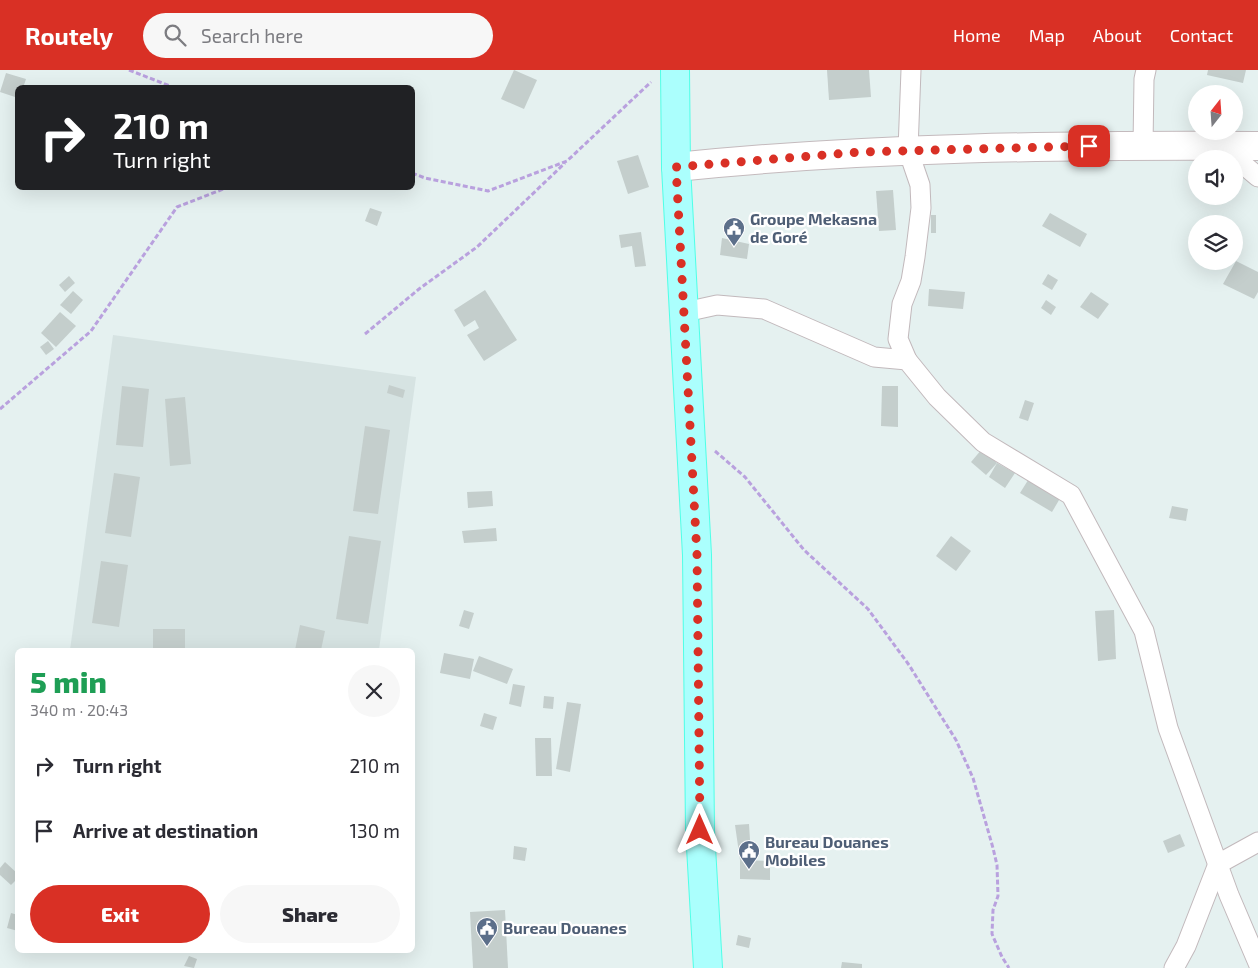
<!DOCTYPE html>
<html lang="en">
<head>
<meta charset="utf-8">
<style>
  body { margin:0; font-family:"Exo 2",sans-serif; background:#f7f7f7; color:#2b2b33; height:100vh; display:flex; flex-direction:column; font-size:19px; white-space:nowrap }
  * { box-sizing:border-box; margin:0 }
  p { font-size:16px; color:#7c7c81 }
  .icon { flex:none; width:28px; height:28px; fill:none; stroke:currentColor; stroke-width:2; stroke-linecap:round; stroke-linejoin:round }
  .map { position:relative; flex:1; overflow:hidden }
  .side { position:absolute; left:15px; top:578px; width:400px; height:305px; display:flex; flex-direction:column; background:#fff; border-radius:8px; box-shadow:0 5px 20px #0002 }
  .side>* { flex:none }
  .top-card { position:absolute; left:15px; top:15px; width:400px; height:105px; border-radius:8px; box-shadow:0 5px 20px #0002; background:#202124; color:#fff; overflow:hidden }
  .needle { width:32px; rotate:17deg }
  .fabs { position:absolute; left:1188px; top:15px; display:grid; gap:10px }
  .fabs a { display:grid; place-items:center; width:55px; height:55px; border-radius:50%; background:#fff; box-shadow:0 5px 20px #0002; font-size:25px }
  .pin { position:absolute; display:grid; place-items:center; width:42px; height:42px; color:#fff; margin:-21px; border-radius:10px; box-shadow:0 2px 8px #0006 }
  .me { position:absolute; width:55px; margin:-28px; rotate:0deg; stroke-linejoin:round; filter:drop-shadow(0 0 4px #0008) }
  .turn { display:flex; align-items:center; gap:18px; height:105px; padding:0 15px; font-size:22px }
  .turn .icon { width:65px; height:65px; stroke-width:2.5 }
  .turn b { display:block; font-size:35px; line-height:42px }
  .round { display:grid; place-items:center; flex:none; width:52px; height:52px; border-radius:26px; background:#f7f7f7 }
  .headline { display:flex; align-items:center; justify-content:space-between; height:85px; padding:0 15px }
  h1 { font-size:30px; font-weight:800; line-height:38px; color:#1e9e55 }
  .button { display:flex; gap:10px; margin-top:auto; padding:10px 15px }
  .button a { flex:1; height:58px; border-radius:30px; background:#d93025; color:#fff; font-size:20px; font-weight:800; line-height:58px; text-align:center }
  .button a+a { background:#f7f7f7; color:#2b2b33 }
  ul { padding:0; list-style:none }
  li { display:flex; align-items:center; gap:15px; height:65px; padding:0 15px }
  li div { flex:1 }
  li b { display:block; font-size:19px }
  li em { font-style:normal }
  header { display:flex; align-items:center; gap:30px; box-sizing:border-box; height:70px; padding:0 25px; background:#d93025; color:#fff }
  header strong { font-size:24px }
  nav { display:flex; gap:28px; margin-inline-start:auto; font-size:18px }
  .search { width:350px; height:45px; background:#f7f7f7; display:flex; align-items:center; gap:12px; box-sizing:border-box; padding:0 18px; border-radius:28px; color:#7c7c81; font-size:19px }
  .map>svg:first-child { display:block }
  .education { fill:#d6e3e2 }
  .building { fill:#c4cecc }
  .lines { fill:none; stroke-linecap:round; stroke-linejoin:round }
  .street-casing { stroke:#c2b9bc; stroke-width:21 }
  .secondary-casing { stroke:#c4babd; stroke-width:30 }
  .primary-casing { stroke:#4fffe7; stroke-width:30 }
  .path { stroke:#b9a1de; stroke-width:3; stroke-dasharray:5 2.5; stroke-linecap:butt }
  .street { stroke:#fff; stroke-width:19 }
  .secondary { stroke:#fff; stroke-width:28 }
  .primary { stroke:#abfffd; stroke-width:28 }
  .route { stroke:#d93025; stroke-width:9; stroke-dasharray:0 16.2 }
  .labels { text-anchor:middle; stroke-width:4.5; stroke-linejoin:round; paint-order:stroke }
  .service-label { font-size:16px; font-weight:bold; fill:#4e5e75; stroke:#fff; text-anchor:start }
</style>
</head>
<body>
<header>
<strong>Routely</strong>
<div class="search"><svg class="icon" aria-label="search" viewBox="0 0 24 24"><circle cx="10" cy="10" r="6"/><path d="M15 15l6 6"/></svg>Search here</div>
<nav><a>Home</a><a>Map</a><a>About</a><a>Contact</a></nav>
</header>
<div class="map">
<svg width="1258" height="898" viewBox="0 0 1258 898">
  <rect width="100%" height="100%" fill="#e5f1f0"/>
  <polygon class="education" points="113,265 416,307 379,580 70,580"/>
  <g class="building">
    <polygon points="514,0 537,10 524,39 501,29"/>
    <polygon points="827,0 869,0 871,27 829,30"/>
    <polygon points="1208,0 1246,0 1243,13 1207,5"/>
    <polygon points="6,3 26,9 23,18 18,18 18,28 0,22"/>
    <polygon points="638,85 649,117 628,124 617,91"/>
    <polygon points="893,120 896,160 879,161 876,121"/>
    <polygon points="370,138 382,142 377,156 365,151"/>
    <polygon points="1050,143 1087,164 1080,177 1042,156"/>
    <rect x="931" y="145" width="5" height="18"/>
    <polygon points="641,162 646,196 635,197 632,176 621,178 619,165"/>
    <polygon points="722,168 749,174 747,189 720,185"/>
    <polygon points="1236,191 1258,202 1258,222 1254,229 1223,214"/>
    <polygon points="1048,204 1058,210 1052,220 1042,214"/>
    <polygon points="69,206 75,213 65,222 59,215"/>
    <polygon points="929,219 965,222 963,239 928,236"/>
    <polygon points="485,220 517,270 484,291 467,265 479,258 475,250 464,257 454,240"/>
    <polygon points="73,221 83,230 71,244 60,235"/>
    <polygon points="1091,222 1109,234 1098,249 1080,237"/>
    <polygon points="1046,230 1056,237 1051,245 1041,238"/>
    <polygon points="60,242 76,256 56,277 41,263"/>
    <polygon points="48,271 54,279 46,285 40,277"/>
    <polygon points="389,315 405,320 403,328 387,323"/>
    <polygon points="122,316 149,319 143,377 116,375"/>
    <polygon points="882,316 898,316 898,357 881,356"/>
    <polygon points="185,327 191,394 170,396 165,329"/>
    <polygon points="1025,330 1034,333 1028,351 1019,348"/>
    <polygon points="365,356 390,360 378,444 353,441"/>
    <polygon points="982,379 997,393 986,405 971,392"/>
    <polygon points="997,393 1015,403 1005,418 989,407"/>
    <polygon points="114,403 140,407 131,467 105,463"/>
    <polygon points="1030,407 1062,425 1052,442 1020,423"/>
    <polygon points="492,421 493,436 468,438 467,422"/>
    <polygon points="1172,436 1188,439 1186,451 1169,448"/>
    <polygon points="496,458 497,471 464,473 462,461"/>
    <polygon points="349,466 381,471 368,554 336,549"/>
    <polygon points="951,466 971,481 956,501 936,486"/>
    <polygon points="101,491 128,495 119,557 92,553"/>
    <polygon points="464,540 474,543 469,559 459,556"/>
    <polygon points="1114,540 1116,589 1098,591 1095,541"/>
    <polygon points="300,555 325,561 321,580 295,580"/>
    <rect x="153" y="559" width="32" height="19"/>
    <polygon points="444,583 474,589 470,609 440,603"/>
    <polygon points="479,586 513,599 507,614 473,601"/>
    <polygon points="513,614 525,616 521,637 509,634"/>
    <polygon points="544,626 554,627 553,639 543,638"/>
    <polygon points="567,632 581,634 570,702 556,699"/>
    <polygon points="484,643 497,647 493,660 480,656"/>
    <polygon points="535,668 551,668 552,706 536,706"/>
    <polygon points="749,754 751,787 740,790 735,755"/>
    <polygon points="1180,764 1185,776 1168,783 1163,771"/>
    <polygon points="514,776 527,778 525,791 513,789"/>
    <polygon points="740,790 770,791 770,810 740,809"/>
    <polygon points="5,792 18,804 18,808 11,815 0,805 0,798"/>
    <polygon points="505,840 508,898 473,898 470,842"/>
    <polygon points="11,843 18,845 18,861 7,858"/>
    <polygon points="738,865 751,868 749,878 736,875"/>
    <polygon points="189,886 197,889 194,898 184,896"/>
    <polygon points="842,892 862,894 862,898 841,898"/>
  </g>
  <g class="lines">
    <g class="street-casing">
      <g id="street">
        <polyline points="1220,75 1258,107"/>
        <polyline points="1143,76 1144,9 1146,0"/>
        <polyline points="685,242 717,235 764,239 874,287 907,290 937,327 983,372 1071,425 1144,561 1168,658 1229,825 1258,893"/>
        <polyline points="907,290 898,269 902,234 911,211 915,187 921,138 920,115 908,80 911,0"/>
        <polyline points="1174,898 1186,876 1218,794 1258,772"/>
      </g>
    </g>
    <g class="secondary-casing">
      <path id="secondary" d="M 676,97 C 870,77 1064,75 1258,76"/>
    </g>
    <g class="primary-casing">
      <polyline id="primary" points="675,0 676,97 697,485 700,760 708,898"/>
    </g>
    <g class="path">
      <polyline points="129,0 175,18"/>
      <polyline points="412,103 425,108 488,121 567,91 651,12"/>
      <polyline points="365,264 419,219 477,177 565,93"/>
      <polyline points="0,339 91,261 177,137 226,118"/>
      <polyline points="715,381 745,407 804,480 868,539 909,595 956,670 973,708 993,778 997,795 998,826 993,840 992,864 1002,887 1009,898"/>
    </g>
    <use href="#street" class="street"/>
    <use href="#secondary" class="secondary"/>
    <use href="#primary" class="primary"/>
  </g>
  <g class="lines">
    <polyline class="route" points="700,760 697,485 676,97 861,82 1089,76"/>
  </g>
  <defs>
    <g id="civic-pin" transform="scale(1.125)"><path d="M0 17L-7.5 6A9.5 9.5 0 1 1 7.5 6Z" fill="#5c6f8a" stroke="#fff"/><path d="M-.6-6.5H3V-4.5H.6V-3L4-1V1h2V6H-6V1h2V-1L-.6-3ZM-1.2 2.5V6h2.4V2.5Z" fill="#fff"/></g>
  </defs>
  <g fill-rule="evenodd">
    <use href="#civic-pin" x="734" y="158"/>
    <use href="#civic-pin" x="749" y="781"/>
    <use href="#civic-pin" x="487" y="858"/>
  </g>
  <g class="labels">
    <g class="service-label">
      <text x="750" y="155">Groupe Mekasna<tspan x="750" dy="18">de Goré</tspan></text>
      <text x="765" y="778">Bureau Douanes<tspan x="765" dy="18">Mobiles</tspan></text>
      <text x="503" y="864">Bureau Douanes</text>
    </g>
  </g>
</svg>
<div class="fabs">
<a><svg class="needle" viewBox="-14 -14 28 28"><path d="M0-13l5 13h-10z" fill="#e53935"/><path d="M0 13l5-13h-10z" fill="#7c7c81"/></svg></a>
<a><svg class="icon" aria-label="sound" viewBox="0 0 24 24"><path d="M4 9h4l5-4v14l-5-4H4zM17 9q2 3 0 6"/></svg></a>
<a><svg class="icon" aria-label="layers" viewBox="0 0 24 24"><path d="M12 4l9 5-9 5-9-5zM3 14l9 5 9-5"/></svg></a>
</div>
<div class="pin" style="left:1089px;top:76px;background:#d93025"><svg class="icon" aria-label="arrive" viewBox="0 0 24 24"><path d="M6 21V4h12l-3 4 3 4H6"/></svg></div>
<svg class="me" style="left:700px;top:760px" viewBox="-20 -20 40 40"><path d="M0-17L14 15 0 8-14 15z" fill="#d93025" stroke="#fff" stroke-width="4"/></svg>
<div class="top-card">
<div class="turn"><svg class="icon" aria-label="right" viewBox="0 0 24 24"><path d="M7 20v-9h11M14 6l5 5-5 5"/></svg><div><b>210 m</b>Turn right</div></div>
</div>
<section class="side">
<div class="headline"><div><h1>5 min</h1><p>340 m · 20:43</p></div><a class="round"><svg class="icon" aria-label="close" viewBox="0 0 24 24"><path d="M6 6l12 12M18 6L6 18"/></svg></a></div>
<ul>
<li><svg class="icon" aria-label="right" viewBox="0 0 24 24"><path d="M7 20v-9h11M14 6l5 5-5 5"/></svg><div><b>Turn right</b></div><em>210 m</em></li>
<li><svg class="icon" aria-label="arrive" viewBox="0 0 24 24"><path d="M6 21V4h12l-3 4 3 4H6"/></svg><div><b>Arrive at destination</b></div><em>130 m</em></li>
</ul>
<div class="button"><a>Exit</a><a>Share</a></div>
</section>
</div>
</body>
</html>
